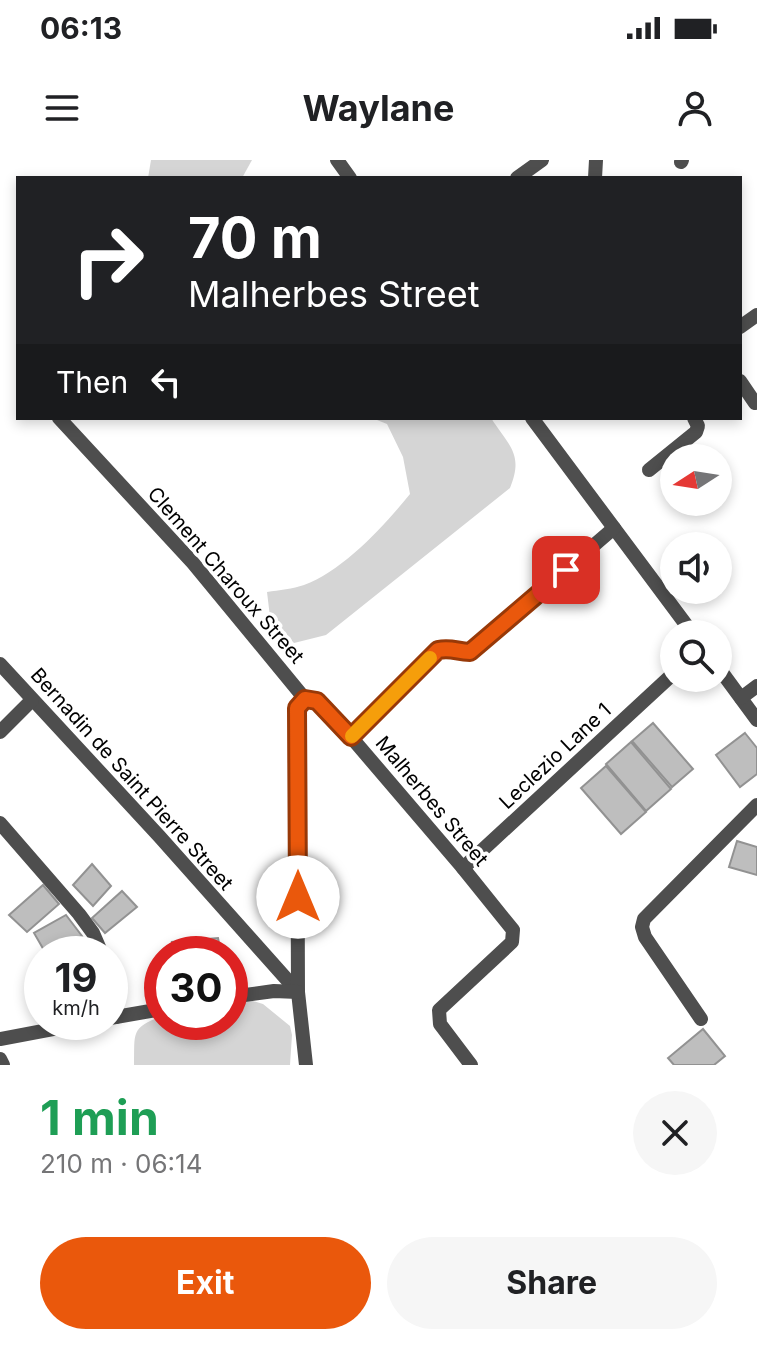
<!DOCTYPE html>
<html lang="en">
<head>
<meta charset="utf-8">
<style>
  body { margin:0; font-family:Inter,sans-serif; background:#f6f6f6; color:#202124; height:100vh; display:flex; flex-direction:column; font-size:30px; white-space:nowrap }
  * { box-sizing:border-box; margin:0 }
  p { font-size:26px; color:#757577 }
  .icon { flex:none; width:44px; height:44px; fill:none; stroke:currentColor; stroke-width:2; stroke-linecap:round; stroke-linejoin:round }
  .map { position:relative; height:905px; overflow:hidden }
  .sheet { display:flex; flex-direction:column; background:#fff; flex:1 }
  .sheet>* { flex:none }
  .banner { position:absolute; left:16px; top:16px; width:726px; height:244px; border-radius:0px; box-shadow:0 4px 12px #0003; background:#202124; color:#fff; overflow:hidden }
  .needle { width:52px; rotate:258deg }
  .controls { position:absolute; left:660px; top:284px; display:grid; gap:16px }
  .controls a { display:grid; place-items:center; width:72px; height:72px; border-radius:50%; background:#fff; box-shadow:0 4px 12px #0003; font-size:40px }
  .speed { position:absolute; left:24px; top:776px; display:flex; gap:16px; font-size:40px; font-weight:700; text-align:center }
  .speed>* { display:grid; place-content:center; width:104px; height:104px; border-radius:50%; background:#fff; box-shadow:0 4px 12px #0003; line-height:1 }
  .speed small { font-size:20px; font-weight:400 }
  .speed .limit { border:12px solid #d22; background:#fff; color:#111 }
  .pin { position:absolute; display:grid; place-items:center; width:68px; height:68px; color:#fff; margin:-34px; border-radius:16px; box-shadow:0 4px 12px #0006 }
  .me { position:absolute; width:88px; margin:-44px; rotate:0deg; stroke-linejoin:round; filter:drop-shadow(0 0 6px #0008) }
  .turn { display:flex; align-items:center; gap:28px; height:168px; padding:0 40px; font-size:36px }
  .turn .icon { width:104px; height:104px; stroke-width:2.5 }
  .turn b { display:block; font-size:56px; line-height:68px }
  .then { display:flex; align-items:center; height:76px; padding:0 40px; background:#0003; gap:16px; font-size:30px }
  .round { display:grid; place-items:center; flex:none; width:84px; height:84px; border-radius:42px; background:#f6f6f6 }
  .head { display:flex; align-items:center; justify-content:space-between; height:136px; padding:0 40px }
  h1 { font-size:48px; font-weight:700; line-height:60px; color:#1e9e55 }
  .primary-button { display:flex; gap:16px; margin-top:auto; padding:16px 40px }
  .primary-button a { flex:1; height:92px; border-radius:48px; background:#ea580c; color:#fff; font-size:32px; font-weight:700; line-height:92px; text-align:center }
  .primary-button a+a { background:#f6f6f6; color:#202124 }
  .status { display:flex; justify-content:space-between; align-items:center; height:56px; padding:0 40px; background:#fff; direction:ltr }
  .status svg { height:22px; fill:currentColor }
  header { display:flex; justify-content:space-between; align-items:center; height:104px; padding:0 40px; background:#fff; font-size:36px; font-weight:700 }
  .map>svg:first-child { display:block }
  .green { fill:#d5d5d5 }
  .building { fill:#bebebe; stroke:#929292; stroke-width:2 }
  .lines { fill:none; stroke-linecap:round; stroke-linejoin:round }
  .minor { stroke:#4e4e4e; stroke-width:14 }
  .route-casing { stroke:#983908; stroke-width:20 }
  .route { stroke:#ea580c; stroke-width:14 }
  .slow { stroke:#f59e0b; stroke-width:14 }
  .labels { text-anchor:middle; stroke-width:7; stroke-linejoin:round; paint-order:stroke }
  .street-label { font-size:20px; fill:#000; stroke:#fff }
</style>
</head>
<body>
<div class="status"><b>06:13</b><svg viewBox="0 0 49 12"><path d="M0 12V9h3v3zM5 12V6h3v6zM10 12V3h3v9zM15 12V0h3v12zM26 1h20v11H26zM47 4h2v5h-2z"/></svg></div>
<header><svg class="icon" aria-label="menu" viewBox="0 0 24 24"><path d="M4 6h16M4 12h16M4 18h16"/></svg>Waylane<svg class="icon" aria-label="person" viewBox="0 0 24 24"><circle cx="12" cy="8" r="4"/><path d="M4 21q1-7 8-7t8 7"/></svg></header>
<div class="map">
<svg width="757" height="905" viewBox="0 0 757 905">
  <rect width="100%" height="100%" fill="#fff"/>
  <g class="green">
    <polygon points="151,0 252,0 242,18 148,18"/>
    <path d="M 372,258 L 491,258 C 509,286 524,294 510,328 L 326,475 L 294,483 L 270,457 L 267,432 C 279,430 293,429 304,425 C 343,411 385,365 410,334 L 403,297 L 387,264 Z"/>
    <path d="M 230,839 L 246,839 L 263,844 L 290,866 L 292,875 L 290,905 L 134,905 C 135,873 130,868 162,856 L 162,862 L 230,862 Z"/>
  </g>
  <g class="building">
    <polygon points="653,563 693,609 672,627 632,581"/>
    <polygon points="745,573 757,588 757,614 740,627 716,595"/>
    <polygon points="631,582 671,629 646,651 606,604"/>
    <polygon points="606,606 646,652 621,674 581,628"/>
    <polygon points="737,681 757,687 757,715 729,707"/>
    <polygon points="92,704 111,726 93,746 73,725"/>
    <polygon points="43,725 59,744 27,772 9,755"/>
    <polygon points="122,731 137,747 105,773 92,758"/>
    <polygon points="66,755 82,776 45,792 34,773"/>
    <polygon points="218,778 221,794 175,794 172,782"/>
    <polygon points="703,869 725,896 714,905 674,905 668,898"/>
  </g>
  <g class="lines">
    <g class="minor">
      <polyline points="337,0 350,18"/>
      <polyline points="681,2 682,0"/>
      <polyline points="517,18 542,0"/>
      <polyline points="595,18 596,0"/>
      <polyline points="740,167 757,155"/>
      <polyline points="740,221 755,243"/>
      <polyline points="59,258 193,403 305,539"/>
      <polyline points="532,258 693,474"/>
      <polyline points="649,310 696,272 698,266 694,258"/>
      <polyline points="0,504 159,676 298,832"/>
      <polyline points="718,507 757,560"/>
      <polyline points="741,538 757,526"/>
      <polyline points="305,539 317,541 351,577 463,708 513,770 512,782 439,850 440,864 471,905"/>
      <polyline points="305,539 297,548 298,832 306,905"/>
      <polyline points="0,572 32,540"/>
      <path d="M 351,577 L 438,490 C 452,487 457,492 470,492 L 614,368"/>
      <polyline points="0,663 79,754 93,773 102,794"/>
      <polyline points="463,708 674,513"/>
      <polyline points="110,831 116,857"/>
      <polyline points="230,837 274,831 298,832"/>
      <polyline points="110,858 162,849"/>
      <polyline points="701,859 645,777 642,767 644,759 757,645"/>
      <polyline points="0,879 90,862"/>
      <polyline points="0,899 3,905"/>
    </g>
  </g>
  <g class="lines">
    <g class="route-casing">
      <path id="route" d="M 298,737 L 297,548 L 305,539 L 317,541 L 351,577 L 438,490 C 452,487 457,492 470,492 L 566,410"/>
    </g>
    <use href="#route" class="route"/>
    <polyline class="slow" points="352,576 430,498"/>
  </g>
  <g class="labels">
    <g class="street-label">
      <text transform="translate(226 415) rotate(49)" y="7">Clement Charoux Street</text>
      <text transform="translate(555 596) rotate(-43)" y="7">Leclezio Lane 1</text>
      <text transform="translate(132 619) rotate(48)" y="7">Bernadin de Saint Pierre Street</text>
      <text transform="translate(432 641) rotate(50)" y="7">Malherbes Street</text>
    </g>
  </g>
</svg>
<div class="controls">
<a><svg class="needle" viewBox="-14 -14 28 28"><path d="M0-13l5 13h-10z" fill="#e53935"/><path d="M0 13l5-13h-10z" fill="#757577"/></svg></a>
<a><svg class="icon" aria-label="sound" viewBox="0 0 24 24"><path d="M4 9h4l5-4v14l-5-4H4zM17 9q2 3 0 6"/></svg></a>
<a><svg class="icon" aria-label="search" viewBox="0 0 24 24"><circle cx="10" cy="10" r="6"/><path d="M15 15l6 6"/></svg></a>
</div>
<div class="speed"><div>19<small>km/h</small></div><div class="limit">30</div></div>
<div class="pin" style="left:566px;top:410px;background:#d93025"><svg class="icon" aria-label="arrive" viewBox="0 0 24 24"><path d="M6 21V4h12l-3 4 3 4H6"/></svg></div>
<svg class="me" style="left:298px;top:737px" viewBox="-20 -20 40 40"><circle r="19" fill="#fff"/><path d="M0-13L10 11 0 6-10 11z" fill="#ea580c"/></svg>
<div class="banner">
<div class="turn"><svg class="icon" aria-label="right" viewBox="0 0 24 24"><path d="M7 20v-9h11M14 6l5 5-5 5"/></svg><div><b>70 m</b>Malherbes Street</div></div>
<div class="then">Then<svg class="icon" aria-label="left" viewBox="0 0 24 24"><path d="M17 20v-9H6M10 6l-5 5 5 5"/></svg></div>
</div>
</div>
<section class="sheet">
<div class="head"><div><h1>1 min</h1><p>210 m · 06:14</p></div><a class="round"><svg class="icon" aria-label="close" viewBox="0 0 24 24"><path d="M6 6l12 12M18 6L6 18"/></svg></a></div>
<div class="primary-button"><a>Exit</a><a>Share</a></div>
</section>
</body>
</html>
